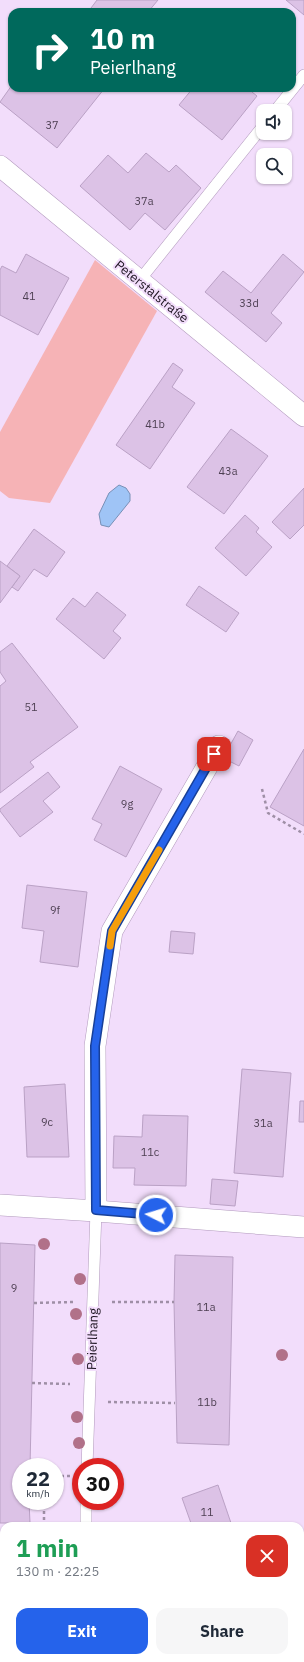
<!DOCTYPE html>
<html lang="en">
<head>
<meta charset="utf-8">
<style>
  body { margin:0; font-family:"IBM Plex Sans",sans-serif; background:#f6f6f7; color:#1f2937; height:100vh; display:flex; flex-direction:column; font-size:15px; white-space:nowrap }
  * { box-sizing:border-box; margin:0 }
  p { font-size:13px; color:#747a83 }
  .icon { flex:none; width:22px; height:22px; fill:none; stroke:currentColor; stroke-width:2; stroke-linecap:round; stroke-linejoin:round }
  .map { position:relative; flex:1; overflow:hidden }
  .drawer { position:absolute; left:0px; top:1522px; width:304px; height:140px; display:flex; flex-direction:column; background:#fff; border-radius:12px 12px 0 0; box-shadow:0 1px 3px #0004 }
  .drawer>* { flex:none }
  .banner { position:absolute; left:8px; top:8px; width:288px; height:84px; border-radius:12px; box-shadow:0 1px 3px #0004; background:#00695c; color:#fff; overflow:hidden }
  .tools { position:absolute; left:256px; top:104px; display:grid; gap:8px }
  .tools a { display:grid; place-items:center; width:36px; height:36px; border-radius:8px; background:#fff; box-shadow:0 1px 3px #0004; font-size:20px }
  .speed { position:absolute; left:12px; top:1458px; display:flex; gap:8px; font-size:20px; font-weight:700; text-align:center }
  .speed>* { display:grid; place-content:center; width:52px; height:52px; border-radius:50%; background:#fff; box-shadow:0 1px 3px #0004; line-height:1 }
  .speed small { font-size:10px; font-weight:400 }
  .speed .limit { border:6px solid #d22; background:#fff; color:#111 }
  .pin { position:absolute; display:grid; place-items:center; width:34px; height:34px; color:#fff; margin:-17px; border-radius:8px; box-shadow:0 2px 6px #0006 }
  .me { position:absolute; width:44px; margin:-22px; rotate:275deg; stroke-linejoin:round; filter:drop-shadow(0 0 3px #0008) }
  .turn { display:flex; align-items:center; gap:14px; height:84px; padding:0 16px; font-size:18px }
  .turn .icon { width:52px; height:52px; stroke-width:2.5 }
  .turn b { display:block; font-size:28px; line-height:34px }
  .round { display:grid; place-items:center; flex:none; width:42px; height:42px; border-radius:12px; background:#f6f6f7 }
  .summary { display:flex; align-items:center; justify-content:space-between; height:68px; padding:0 16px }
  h1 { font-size:24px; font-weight:700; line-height:30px; color:#1e9e55 }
  .action { display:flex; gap:8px; margin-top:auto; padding:8px 16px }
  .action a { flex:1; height:46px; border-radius:12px; background:#2563eb; color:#fff; font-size:16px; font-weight:700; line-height:46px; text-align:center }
  .action a+a { background:#f6f6f7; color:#1f2937 }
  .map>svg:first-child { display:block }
  .green { fill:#f6b3b6 }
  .water { fill:#9fc4f6; stroke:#7890b6 }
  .building { fill:#dcc2e6; stroke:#baa1c5 }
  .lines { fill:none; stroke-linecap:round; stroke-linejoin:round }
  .service-casing { stroke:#b199bc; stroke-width:12 }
  .minor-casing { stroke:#b199bc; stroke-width:22 }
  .path { stroke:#9f8fa6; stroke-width:2.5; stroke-dasharray:3 3; stroke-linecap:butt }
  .service { stroke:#fff; stroke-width:11 }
  .minor { stroke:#fff; stroke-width:21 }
  .tree { fill:#b17189 }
  .route-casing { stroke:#184099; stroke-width:10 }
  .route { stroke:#2563eb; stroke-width:7 }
  .slow { stroke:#f59e0b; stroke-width:7 }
  .labels { text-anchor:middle; stroke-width:4; stroke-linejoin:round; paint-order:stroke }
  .number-label { font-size:11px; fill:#4e4053 }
  .street-label { font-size:13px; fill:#1e1522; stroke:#f2ddfb }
</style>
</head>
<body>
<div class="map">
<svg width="304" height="1662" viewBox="0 0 304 1662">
  <rect width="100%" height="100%" fill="#f2ddfb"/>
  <polygon class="green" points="95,260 157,311 50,503 9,498 0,491 0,432"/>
  <polygon class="water" points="119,485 126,488 130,494 130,501 109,527 101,525 99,514 109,493"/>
  <g class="building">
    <polygon points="97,0 158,0 148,12 95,12 91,8"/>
    <polygon points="286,0 304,0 304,15"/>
    <polygon points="12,85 12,88 103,88 104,89 57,148 0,102"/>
    <polygon points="193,88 255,88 252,92 257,96 222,140 179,105"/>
    <polygon points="146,153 169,172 176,165 201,188 165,230 145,213 130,230 80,186 108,155 128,173"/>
    <polygon points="26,254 69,278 38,335 0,315 0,270 2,266 16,273"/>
    <polygon points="283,254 304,272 271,313 282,323 266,342 205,292 223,271 251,293"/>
    <polygon points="173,363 183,370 172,387 195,403 150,469 116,445"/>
    <polygon points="231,429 268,456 224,514 187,487"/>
    <polygon points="304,488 304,525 290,539 272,522"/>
    <polygon points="245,515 259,528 256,532 272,547 246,576 215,548"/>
    <polygon points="34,529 65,552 47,577 34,569 18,591 12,587 20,576 7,566"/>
    <polygon points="0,561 20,576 0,603"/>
    <polygon points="199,586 239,613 226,632 186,605"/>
    <polygon points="97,592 126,615 113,631 121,638 104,659 56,619 73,598 85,607"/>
    <polygon points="12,643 78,727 30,762 34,767 0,793 0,686 6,681 0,672 0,652"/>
    <polygon points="238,731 253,740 239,766 223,758"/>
    <polygon points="304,749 304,826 270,807"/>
    <polygon points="120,766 162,789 126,857 94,840 102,824 92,819"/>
    <polygon points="48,772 60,787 43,801 53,812 20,837 0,811 0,809"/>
    <polygon points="27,885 87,892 78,967 40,962 44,931 22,928"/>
    <polygon points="171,931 195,933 193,954 169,952"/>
    <polygon points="242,1069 291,1073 283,1177 234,1173"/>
    <polygon points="65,1084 69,1157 27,1157 24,1087"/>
    <polygon points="300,1101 304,1101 304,1122 299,1122"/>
    <polygon points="143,1115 188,1116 186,1186 134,1185 135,1168 113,1168 114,1136 142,1137"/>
    <polygon points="212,1179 238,1181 235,1206 210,1204"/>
    <polygon points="0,1243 35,1245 30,1467 21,1467 21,1501 29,1501 30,1523 0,1523"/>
    <polygon points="175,1255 233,1257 229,1445 177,1443 174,1302"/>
    <polygon points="218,1485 232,1526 192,1526 182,1498"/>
    <polygon points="56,1658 79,1658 67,1662 58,1662"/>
    <polygon points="173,1658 266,1658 256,1662 175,1662"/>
  </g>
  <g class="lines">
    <g class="service-casing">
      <g id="service">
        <polyline points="275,111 304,75"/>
        <polyline points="139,281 263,126"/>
        <polyline points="87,1467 96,1211"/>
        <polyline points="86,1526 86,1501"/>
      </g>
    </g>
    <g class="minor-casing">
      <g id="minor">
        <polyline points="0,166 304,416"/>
        <polyline points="0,1205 96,1211 304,1227"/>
        <polyline points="96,1211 95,1046 112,931 219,746"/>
        <polyline points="148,1658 150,1662"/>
      </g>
    </g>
    <g class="path">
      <polyline points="262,789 268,813 304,834"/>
      <polyline points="112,1302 174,1302"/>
      <polyline points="34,1303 73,1302"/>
      <polyline points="32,1383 70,1384"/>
      <polyline points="108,1402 175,1403"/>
      <polyline points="55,1476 70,1476"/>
      <polyline points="44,1526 44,1501"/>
      <polyline points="0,1537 4,1537"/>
    </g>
    <use href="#service" class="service"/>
    <use href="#minor" class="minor"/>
  </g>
  <g class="tree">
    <circle cx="44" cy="1244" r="6"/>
    <circle cx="80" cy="1279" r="6"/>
    <circle cx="76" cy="1314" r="6"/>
    <circle cx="282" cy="1355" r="6"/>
    <circle cx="78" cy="1359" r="6"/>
    <circle cx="77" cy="1417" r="6"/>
    <circle cx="79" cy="1443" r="6"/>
  </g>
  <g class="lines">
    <g class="route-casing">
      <polyline id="route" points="156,1215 96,1210 95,1046 112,931 214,754"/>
    </g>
    <use href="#route" class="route"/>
    <polyline class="slow" points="110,946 112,931 159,850"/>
  </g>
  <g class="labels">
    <g class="number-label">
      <text x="52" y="129">37</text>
      <text x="144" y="205">37a</text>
      <text x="29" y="300">41</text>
      <text x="249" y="307">33d</text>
      <text x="155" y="428">41b</text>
      <text x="228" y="475">43a</text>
      <text x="31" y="711">51</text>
      <text x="127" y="808">9g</text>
      <text x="55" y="914">9f</text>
      <text x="47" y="1126">9c</text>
      <text x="263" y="1127">31a</text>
      <text x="150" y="1156">11c</text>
      <text x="14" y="1292">9</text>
      <text x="206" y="1311">11a</text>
      <text x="207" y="1406">11b</text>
      <text x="207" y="1516">11</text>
    </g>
    <g class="street-label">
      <text transform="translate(152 291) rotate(39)" y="5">Peterstalstraße</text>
      <text transform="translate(92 1339) rotate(-88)" y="5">Peierlhang</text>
    </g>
  </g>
</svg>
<div class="tools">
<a><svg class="icon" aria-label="sound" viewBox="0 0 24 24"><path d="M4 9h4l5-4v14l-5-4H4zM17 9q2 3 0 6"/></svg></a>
<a><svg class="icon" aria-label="search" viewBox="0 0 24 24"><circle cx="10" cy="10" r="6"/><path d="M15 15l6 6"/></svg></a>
</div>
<div class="speed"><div>22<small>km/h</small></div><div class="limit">30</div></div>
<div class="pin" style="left:214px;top:754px;background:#d93025"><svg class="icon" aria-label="arrive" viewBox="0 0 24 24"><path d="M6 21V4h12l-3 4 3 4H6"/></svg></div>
<svg class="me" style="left:156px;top:1215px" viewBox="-20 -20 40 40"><circle r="17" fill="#2563eb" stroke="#fff" stroke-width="3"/><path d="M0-11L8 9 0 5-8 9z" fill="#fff"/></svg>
<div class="banner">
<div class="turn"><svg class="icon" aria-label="right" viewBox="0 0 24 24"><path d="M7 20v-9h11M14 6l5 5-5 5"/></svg><div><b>10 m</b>Peierlhang</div></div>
</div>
<section class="drawer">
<div class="summary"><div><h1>1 min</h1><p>130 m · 22:25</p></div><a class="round" style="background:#d93025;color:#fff"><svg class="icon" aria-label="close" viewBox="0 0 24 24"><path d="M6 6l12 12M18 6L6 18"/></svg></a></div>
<div class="action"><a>Exit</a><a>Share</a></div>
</section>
</div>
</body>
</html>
